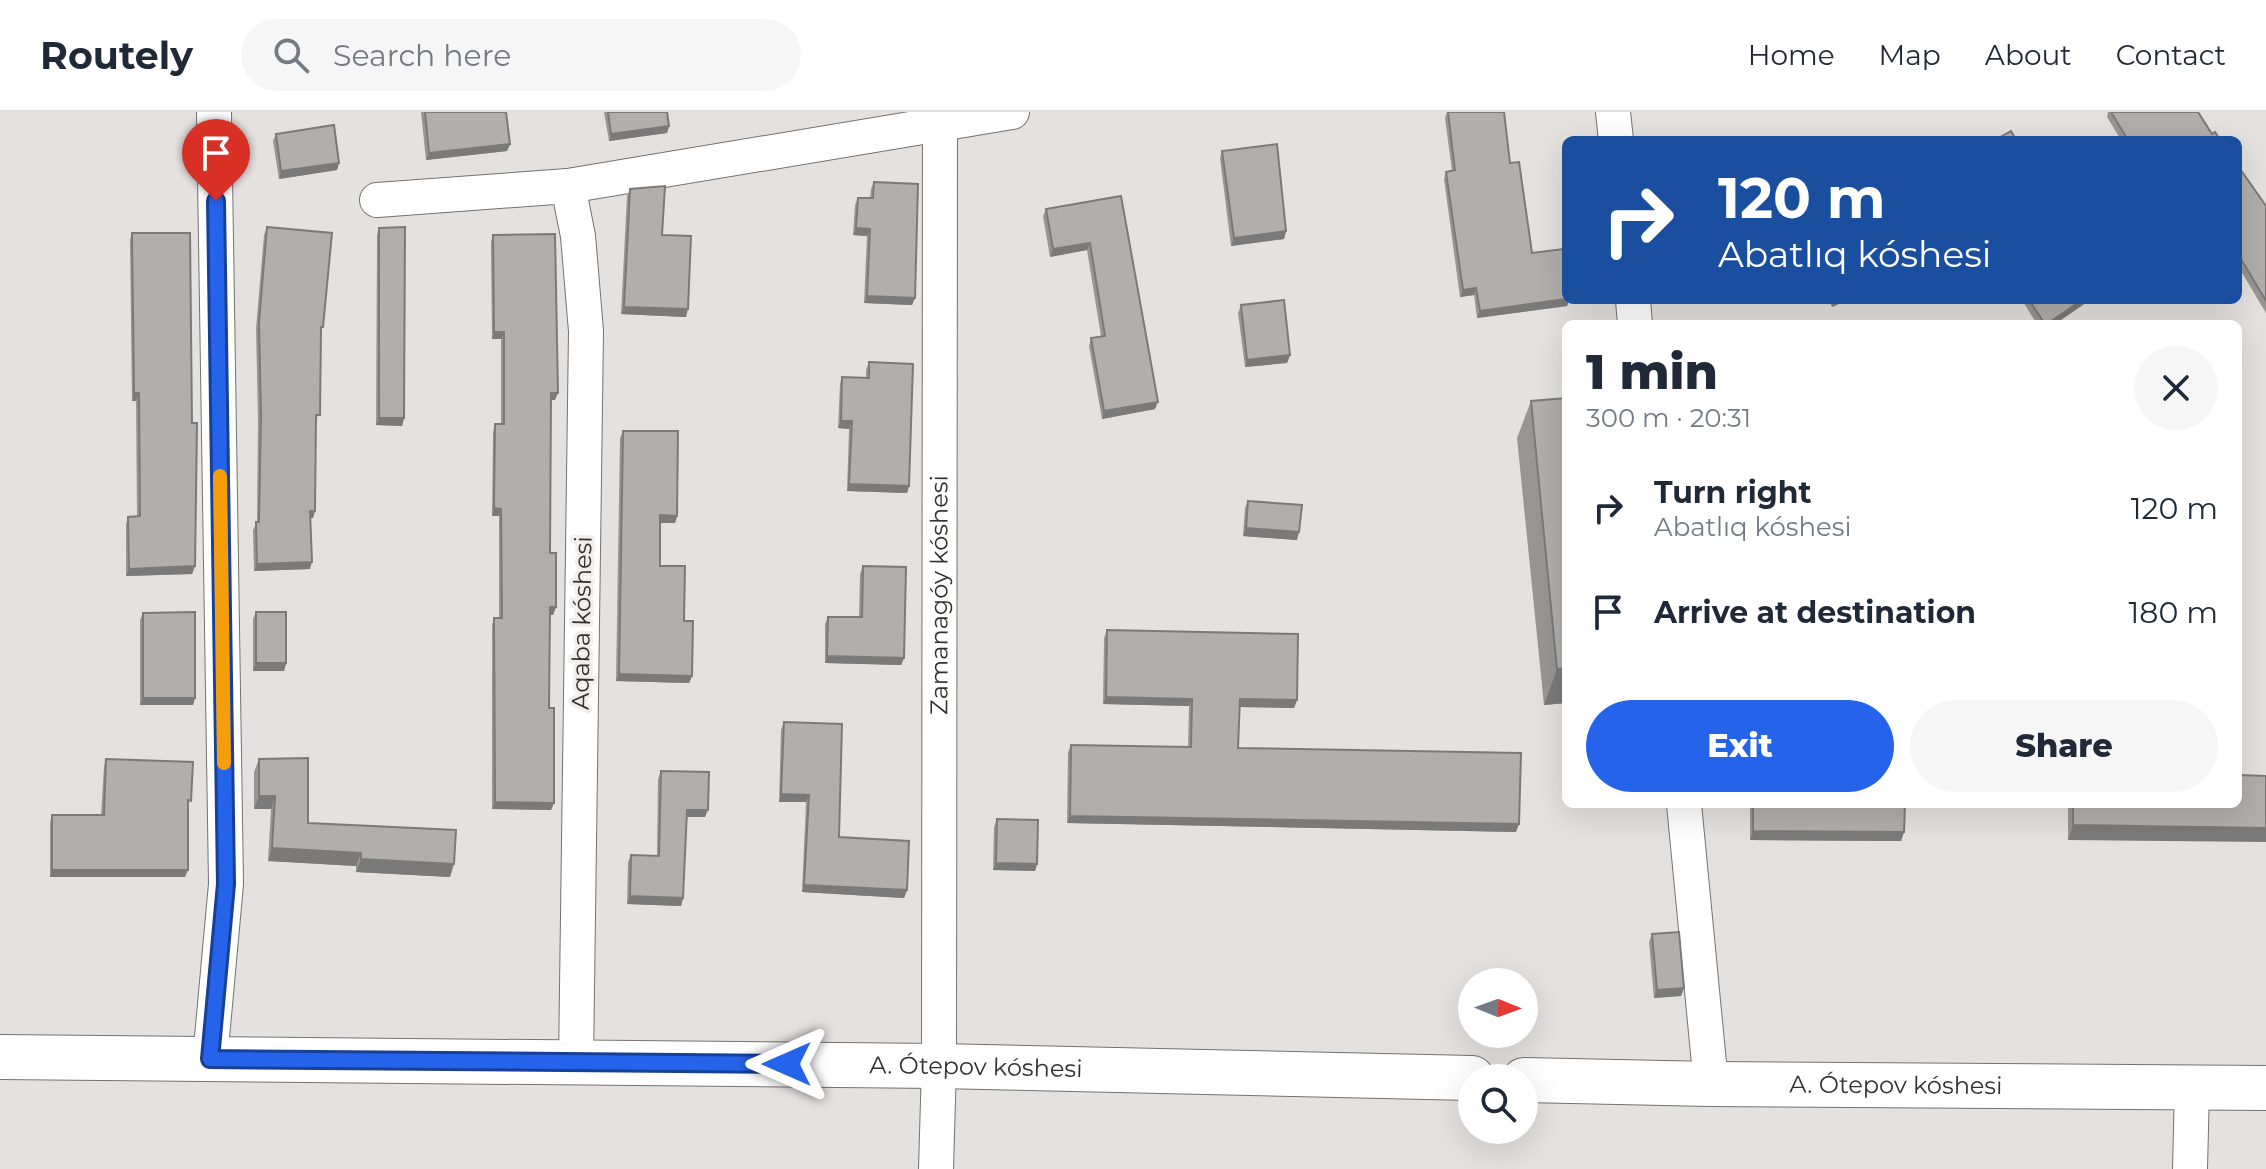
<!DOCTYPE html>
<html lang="en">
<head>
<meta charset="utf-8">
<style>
  body { margin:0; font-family:Montserrat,sans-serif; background:#f6f6f7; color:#1f2937; height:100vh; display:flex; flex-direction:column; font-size:30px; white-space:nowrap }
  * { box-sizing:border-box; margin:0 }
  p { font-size:26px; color:#747a83 }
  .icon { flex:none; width:44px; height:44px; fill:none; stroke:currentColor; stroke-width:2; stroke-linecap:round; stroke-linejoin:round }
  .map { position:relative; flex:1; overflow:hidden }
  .sheet { position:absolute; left:1562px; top:208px; width:680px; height:488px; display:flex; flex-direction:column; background:#fff; border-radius:12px; box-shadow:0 8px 32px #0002 }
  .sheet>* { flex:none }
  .guide { position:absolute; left:1562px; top:24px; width:680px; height:168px; border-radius:12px; box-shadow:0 8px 32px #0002; background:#1a4fa0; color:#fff; overflow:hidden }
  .needle { width:52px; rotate:91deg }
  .buttons { position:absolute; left:1458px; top:856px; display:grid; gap:16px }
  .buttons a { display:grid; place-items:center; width:80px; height:80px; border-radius:50%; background:#fff; box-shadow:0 8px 32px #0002; font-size:40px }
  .pin { position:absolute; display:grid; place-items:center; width:68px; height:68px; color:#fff; margin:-82px -34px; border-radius:50% 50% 50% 0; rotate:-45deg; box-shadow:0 0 8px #0007 }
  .pin .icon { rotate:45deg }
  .me { position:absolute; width:88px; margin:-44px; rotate:270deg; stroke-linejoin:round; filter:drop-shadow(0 0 6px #0008) }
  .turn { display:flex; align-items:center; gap:28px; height:168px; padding:0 24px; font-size:36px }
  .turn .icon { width:104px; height:104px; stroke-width:2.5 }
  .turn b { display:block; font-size:56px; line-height:68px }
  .round { display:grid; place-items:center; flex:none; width:84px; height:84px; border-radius:42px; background:#f6f6f7 }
  .headline { display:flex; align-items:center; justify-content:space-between; height:136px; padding:0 24px }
  h1 { font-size:48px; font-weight:800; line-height:60px }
  .cta { display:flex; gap:16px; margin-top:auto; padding:16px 24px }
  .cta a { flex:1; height:92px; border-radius:48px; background:#2563eb; color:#fff; font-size:32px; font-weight:800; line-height:92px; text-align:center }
  .cta a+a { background:#f6f6f7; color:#1f2937 }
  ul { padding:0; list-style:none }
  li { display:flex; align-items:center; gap:24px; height:104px; padding:0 24px }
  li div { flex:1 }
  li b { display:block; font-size:30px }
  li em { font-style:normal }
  header { display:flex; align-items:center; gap:48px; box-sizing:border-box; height:112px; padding:0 40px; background:#fff; border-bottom:2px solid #e0e1e3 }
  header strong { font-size:38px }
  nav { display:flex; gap:44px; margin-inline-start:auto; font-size:28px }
  .search { width:560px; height:72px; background:#f6f6f7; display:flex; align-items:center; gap:20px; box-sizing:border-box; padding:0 28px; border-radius:44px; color:#747a83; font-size:30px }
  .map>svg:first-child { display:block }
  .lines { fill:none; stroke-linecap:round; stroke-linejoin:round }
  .street-casing { stroke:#757371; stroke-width:36 }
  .secondary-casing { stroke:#757371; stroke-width:46 }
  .street { stroke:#fff; stroke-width:34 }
  .secondary { stroke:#fff; stroke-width:44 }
  .wall { fill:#989694 }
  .shaded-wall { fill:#7c7a78 }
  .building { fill:#b1aeac; stroke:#7c7a78; stroke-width:2 }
  .route-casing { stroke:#184099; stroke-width:20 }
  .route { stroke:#2563eb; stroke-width:14 }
  .slow { stroke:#f59e0b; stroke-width:14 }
  .labels { text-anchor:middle; stroke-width:7; stroke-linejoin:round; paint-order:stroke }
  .street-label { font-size:24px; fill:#323130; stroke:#f1eeec }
</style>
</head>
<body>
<header>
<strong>Routely</strong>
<div class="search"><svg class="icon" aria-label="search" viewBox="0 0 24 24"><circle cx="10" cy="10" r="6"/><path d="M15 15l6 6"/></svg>Search here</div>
<nav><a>Home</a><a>Map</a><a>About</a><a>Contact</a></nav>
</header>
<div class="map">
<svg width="2266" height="1057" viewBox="0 0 2266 1057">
  <rect width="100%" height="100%" fill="#e4e1de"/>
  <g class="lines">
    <g class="street-casing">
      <g id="street">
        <polyline points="1613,0 1616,28"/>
        <polyline points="568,74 578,124 586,219 576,950"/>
        <polyline points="377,88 568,74 1012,0"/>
        <polyline points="1633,188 1635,212"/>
        <polyline points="1684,692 1711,972"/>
        <polyline points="210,947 226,772 214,0"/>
        <path id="s1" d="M 936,1057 L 939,954 L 940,11"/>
        <polyline points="2190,1057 2192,976"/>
      </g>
    </g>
    <g class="secondary-casing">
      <g id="secondary">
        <path id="s2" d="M 0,945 L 939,954 L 1472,966"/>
        <path id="s3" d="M 1524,968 L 1711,972 L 2266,976"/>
      </g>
    </g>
    <use href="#street" class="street"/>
    <use href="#secondary" class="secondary"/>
  </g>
  <g class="wall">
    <polygon points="421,0 506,0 510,32 507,39 426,48"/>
    <polygon points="604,0 667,0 669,14 667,21 609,29"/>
    <polygon points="1447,0 1504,0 1510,51 1532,141 1566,188 1569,188 1567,194 1477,206 1474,183 1460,185 1444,67 1446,60 1452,59 1445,6"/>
    <polygon points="2108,0 2198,0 2212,22 2220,28 2121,28 2107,5"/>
    <polygon points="276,22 339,51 337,58 279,67 273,29"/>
    <polygon points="1222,39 1286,119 1284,127 1231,134 1220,46"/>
    <polygon points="2238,54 2266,94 2266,201 2238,154"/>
    <polygon points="874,70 915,186 912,193 864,191 867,124 853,123 855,93 858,86 870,86 871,77"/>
    <polygon points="630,77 662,123 686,205 621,202 627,84"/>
    <polygon points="1121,84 1155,297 1102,307 1089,234 1091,226 1101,224 1087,138 1050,145 1043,104 1046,97"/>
    <polygon points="267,115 321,222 317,310 316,310 315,399 313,406 310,406 310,457 254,459 253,418 257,410 258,310 256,217 264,123"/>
    <polygon points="379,116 404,306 402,314 376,313 377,123"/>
    <polygon points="132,121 195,454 192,462 126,464 126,412 128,405 137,404 136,289 132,289 130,128"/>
    <polygon points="493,123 555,288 551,288 550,441 556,495 553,503 550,503 549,596 554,691 551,698 492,697 492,513 494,506 499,506 499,404 492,404 493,320 495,312 501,312 501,227 492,227 491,130"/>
    <polygon points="1828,188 1847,188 1832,195"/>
    <polygon points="2022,188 2090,188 2055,212 2037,212"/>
    <polygon points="1241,193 1290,243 1287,251 1245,255 1238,201"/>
    <polygon points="869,250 909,374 907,381 847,379 849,317 838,316 840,272 842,265 866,266 866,258"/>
    <polygon points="1566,286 1566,591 1544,593 1517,326 1531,289"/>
    <polygon points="623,319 677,404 675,411 660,411 660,454 692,564 689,571 616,569 620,326"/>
    <polygon points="1248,389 1297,428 1243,424 1245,396"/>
    <polygon points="863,454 904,546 901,553 825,551 825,512 828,505 859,505 860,462"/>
    <polygon points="256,500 286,551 284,559 253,559 253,507"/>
    <polygon points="143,501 195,586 193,593 140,593 140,508"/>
    <polygon points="1107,518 1297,588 1294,596 1240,595 1238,636 1516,720 1067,711 1068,640 1071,633 1188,635 1189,594 1103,592 1104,526"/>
    <polygon points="784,610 839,725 907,778 904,786 802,780 806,690 779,690 781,618"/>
    <polygon points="106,647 189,696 185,765 50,765 50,711 52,703 101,703 104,654"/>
    <polygon points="259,647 308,711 450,765 356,760 356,754 268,749 271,697 254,697 254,660"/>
    <polygon points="661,659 705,705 687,705 683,786 681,794 627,792 628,750 631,743 657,743 658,667"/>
    <polygon points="1750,692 1905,692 1904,720 1901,729 1750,728"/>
    <polygon points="2068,692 2238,692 2068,728"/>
    <polygon points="997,707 1037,752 1035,759 993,758 994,715"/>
    <polygon points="1652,822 1684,876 1681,884 1654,886 1649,830"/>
  </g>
  <g class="shaded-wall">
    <polygon points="669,14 667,21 609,29 611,22"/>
    <polygon points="510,32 507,39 426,48 429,41"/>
    <polygon points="339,51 337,58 279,67 281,59"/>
    <polygon points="856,116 870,117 867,124 853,123"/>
    <polygon points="1286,119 1284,127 1231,134 1234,126"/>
    <polygon points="1090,131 1087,138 1050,145 1053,137"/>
    <polygon points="1476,176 1474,183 1460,185 1463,178"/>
    <polygon points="867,184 915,186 912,193 864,191"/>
    <polygon points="1566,187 1566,188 1569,188 1567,194 1477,206 1480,199"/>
    <polygon points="1834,188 1847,188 1832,195"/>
    <polygon points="2082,188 2090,188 2055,212 2047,212"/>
    <polygon points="624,195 688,197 686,205 621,202"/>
    <polygon points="494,220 504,220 501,227 492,227"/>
    <polygon points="1290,243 1287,251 1245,255 1247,248"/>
    <polygon points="134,281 139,281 136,289 132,289"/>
    <polygon points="551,281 558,281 555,288 549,288"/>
    <polygon points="1158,290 1155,297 1102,307 1104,299"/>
    <polygon points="379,306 404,306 402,314 376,313"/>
    <polygon points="841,309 852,309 849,317 838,316"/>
    <polygon points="849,372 909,374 907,381 847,379"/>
    <polygon points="494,396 501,397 499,404 492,404"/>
    <polygon points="310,399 315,399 313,406 307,406"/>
    <polygon points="660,403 677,404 675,411 657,411"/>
    <polygon points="1246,416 1299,420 1297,428 1243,424"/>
    <polygon points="312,450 310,457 254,459 257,452"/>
    <polygon points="195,454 192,462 126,464 129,457"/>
    <polygon points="550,495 556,495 553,503 548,503"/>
    <polygon points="827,544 904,546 901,553 825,551"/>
    <polygon points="256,551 286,551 284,559 253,559"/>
    <polygon points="1566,556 1566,591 1544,593 1557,557"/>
    <polygon points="619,562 692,564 689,571 616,569"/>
    <polygon points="1106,585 1192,587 1189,594 1103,592"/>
    <polygon points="143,586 195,586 193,593 140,593"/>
    <polygon points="1240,587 1297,588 1294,596 1237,595"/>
    <polygon points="781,682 809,683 806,690 779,690"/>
    <polygon points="259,684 275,684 271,697 254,697"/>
    <polygon points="495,690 554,691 551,698 492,697"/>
    <polygon points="687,698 708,698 705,705 684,705"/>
    <polygon points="1070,704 1519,712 1516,720 1067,711"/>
    <polygon points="2073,713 2266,716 2266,730 2068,728"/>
    <polygon points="1753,719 1904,720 1901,729 1750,728"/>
    <polygon points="272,736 361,741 356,754 268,749"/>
    <polygon points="361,747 454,752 450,765 356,760"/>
    <polygon points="996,751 1037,752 1035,759 993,758"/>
    <polygon points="52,758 188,758 185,765 50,765"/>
    <polygon points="804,773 907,778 904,786 802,780"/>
    <polygon points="630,784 683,786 681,794 627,792"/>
    <polygon points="1684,876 1681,884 1654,886 1657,878"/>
  </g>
  <g class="building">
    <polygon points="425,0 506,0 510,32 429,41"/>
    <polygon points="608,0 667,0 669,14 611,22"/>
    <polygon points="1448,0 1504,0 1510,51 1519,50 1532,141 1563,137 1566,161 1566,187 1480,199 1476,176 1463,178 1446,60 1455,58"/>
    <polygon points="2111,0 2198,0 2212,22 2215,20 2220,28 2128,28"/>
    <polygon points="334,13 339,51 281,59 276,22"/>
    <polygon points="2011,19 2016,28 1995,28"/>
    <polygon points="1277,32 1286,119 1234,126 1222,39"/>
    <polygon points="2238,54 2266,94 2266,189 2238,142"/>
    <polygon points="874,70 918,72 915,186 867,184 870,117 856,116 858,86 873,86"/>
    <polygon points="665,74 662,123 691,124 688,197 624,195 630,77"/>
    <polygon points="1121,84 1158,290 1104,299 1091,226 1105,224 1090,131 1053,137 1046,97"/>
    <polygon points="267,115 332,121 323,215 321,215 320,303 316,303 315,399 310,399 312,450 257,452 256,410 259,410 261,303 259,210"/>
    <polygon points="405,115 404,306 379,306 379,116"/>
    <polygon points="132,121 190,121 192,311 197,311 195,454 129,457 128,405 140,404 139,281 134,281"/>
    <polygon points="555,122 558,281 551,281 550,441 556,441 556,495 550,495 549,596 554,596 554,691 495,690 494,506 502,506 501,397 494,396 495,312 504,312 504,220 494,220 493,123"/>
    <polygon points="1284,188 1290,243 1247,248 1241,193"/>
    <polygon points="2029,188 2082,188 2047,212 2045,212"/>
    <polygon points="869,250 913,252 909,374 849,372 852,309 841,309 842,265 869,266"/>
    <polygon points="1566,286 1566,556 1557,557 1531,289"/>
    <polygon points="623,319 678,319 677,404 660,403 660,454 685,454 684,509 693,509 692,564 619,562"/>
    <polygon points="1248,389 1302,393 1299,420 1246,416"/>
    <polygon points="863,454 906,455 904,546 827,544 828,505 862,505"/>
    <polygon points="195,500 195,586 143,586 143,501"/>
    <rect x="256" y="500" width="30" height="51"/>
    <polygon points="1107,518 1298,522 1297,588 1240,587 1238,636 1521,641 1519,712 1070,704 1071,633 1191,635 1192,587 1106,585"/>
    <polygon points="784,610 842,612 839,725 909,729 907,778 804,773 809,683 781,682"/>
    <polygon points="308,646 308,711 456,718 454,752 361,747 361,741 272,736 275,684 259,684 259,647"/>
    <polygon points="106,647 193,650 191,689 188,688 188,758 52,758 52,703 104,703"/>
    <polygon points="661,659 709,660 708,698 687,698 683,786 630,784 631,743 659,744"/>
    <polygon points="2238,663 2266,664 2266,716 2073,713 2073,692 2238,692"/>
    <polygon points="1753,692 1905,692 1904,720 1753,719"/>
    <polygon points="997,707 1038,708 1037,752 996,751"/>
    <polygon points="1679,820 1684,876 1657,878 1652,822"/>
  </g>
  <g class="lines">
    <g class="route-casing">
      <polyline id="route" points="216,89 226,772 210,947 787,952"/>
    </g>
    <use href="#route" class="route"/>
    <polyline class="slow" points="220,364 224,651"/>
  </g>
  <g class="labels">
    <g class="street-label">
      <text dy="8" stroke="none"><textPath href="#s1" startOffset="574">Zamanagóy kóshesi</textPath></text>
      <text transform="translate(582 511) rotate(-89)" y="8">Aqaba kóshesi</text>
      <text dy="8" stroke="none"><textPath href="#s2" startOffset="976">A. Ótepov kóshesi</textPath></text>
      <text dy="8" stroke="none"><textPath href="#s3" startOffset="372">A. Ótepov kóshesi</textPath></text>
    </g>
  </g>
</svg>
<div class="buttons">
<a><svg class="needle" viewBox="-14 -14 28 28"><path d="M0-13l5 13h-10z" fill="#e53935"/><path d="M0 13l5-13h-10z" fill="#747a83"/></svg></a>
<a><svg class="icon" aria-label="search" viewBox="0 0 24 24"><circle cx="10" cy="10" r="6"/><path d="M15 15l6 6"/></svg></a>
</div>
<div class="pin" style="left:216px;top:89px;background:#d93025"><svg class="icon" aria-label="arrive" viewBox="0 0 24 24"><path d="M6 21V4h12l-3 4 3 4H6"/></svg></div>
<svg class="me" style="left:787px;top:952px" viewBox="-20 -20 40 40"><path d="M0-17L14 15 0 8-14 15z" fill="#2563eb" stroke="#fff" stroke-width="4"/></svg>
<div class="guide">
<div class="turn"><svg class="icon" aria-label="right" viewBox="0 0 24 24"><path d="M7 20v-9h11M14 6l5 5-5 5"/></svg><div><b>120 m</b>Abatlıq kóshesi</div></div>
</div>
<section class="sheet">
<div class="headline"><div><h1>1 min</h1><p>300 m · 20:31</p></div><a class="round"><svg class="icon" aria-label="close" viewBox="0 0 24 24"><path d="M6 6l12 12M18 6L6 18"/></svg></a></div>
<ul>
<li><svg class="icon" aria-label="right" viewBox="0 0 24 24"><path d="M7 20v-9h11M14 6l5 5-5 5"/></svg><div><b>Turn right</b><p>Abatlıq kóshesi</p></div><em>120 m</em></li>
<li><svg class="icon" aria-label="arrive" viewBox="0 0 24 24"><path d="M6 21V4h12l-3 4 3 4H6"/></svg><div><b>Arrive at destination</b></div><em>180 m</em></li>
</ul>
<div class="cta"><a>Exit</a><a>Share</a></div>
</section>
</div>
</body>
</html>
